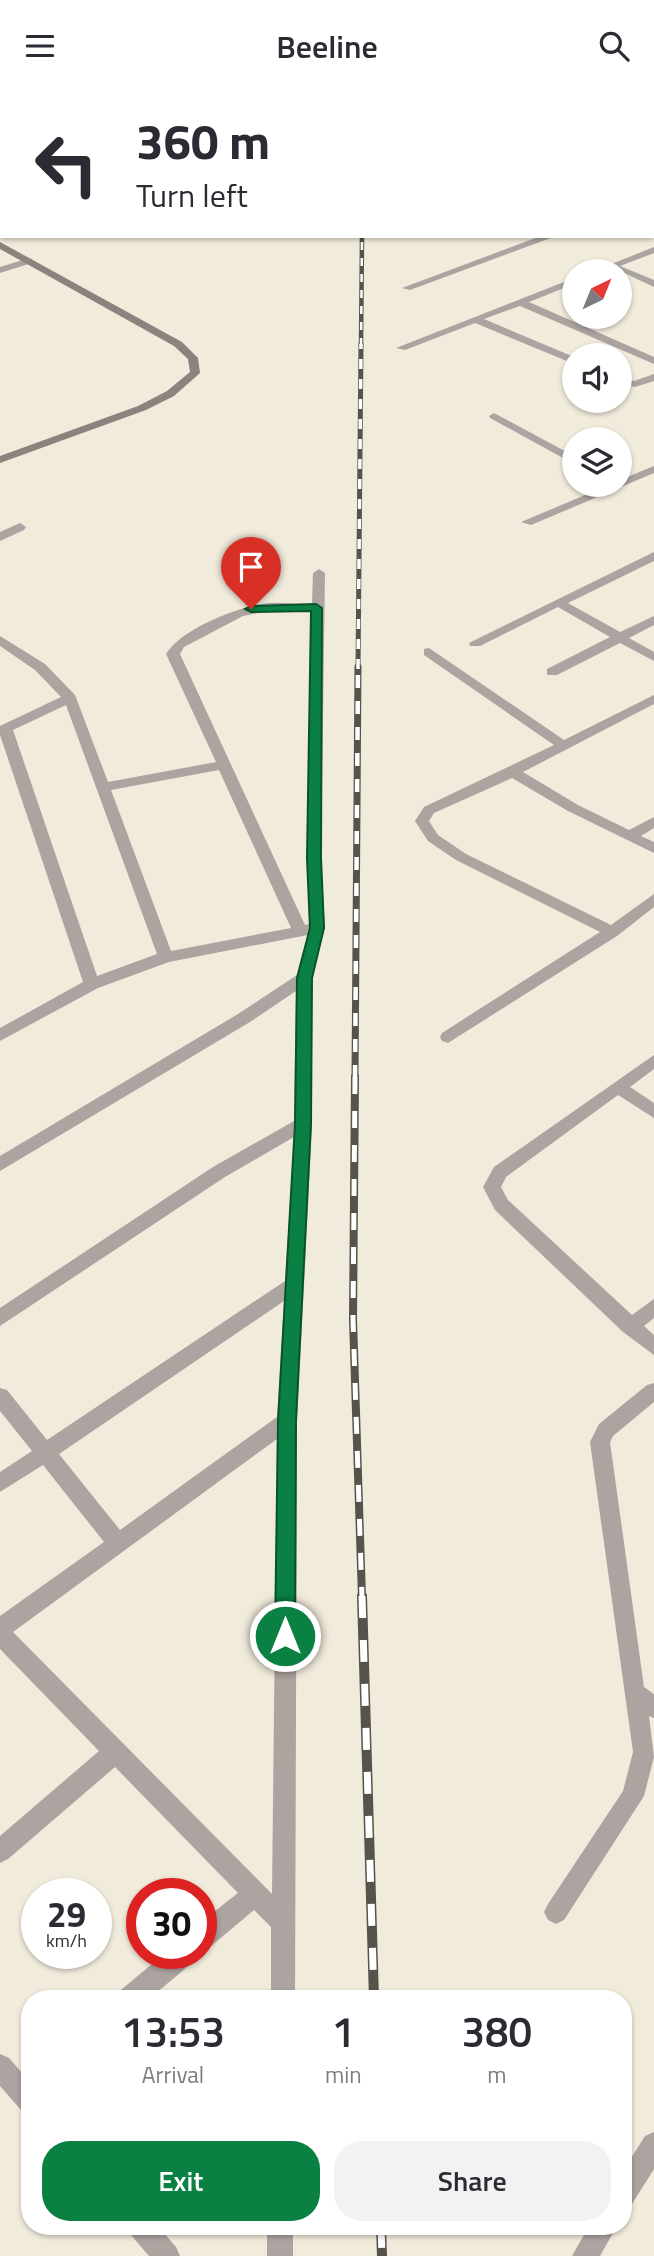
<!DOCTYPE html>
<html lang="en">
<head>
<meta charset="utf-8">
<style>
  body { margin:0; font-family:"Titillium Web",sans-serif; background:#f2f2f3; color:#2b2b33; height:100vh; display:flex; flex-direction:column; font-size:26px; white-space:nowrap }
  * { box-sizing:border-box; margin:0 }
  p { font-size:23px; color:#7c7c81 }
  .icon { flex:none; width:38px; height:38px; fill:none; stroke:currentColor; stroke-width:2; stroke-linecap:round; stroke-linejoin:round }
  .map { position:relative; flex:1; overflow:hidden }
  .drawer { position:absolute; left:21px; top:1899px; width:611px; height:245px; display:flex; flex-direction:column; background:#fff; border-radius:28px; box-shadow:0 2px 5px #0004 }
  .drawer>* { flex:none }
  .top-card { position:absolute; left:0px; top:0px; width:654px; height:147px; box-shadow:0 2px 5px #0004; background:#fff; color:#2b2b33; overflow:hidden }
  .needle { width:46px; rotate:43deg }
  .controls { position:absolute; left:562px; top:168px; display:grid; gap:14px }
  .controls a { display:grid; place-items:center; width:70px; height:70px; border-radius:50%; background:#fff; box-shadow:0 2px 5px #0004; font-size:35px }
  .speed { position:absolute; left:21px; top:1787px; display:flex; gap:14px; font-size:35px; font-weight:700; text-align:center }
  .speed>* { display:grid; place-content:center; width:91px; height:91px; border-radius:50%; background:#fff; box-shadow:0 2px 5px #0004; line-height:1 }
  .speed small { font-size:18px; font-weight:400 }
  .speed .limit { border:10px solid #d22; background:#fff; color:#111 }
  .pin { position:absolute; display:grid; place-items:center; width:60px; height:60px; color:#fff; margin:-72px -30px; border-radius:50% 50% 50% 0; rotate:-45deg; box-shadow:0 0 7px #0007 }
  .pin .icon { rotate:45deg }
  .me { position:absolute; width:77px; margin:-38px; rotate:0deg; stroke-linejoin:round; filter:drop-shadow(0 0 5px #0008) }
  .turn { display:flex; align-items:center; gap:24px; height:147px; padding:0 21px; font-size:32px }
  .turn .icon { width:91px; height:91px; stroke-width:2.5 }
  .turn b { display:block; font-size:49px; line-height:60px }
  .eta { display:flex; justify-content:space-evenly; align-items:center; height:119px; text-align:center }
  .eta b { font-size:42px; font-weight:600; line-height:49px }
  .cta { display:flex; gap:14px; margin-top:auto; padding:14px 21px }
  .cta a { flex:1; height:80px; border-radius:28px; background:#0b8043; color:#fff; font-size:28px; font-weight:600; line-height:80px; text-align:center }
  .cta a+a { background:#f2f2f3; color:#2b2b33 }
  header { display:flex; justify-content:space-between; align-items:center; height:91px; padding:0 21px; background:#fff; font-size:32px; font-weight:600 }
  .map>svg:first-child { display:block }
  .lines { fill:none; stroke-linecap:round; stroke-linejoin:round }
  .minor { fill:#aca4a1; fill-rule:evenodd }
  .tertiary { fill:#aca4a1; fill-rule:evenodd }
  .secondary { fill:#8d827e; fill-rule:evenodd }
  .rail-far4-casing { stroke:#55534b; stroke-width:4.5 }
  .rail-far3-casing { stroke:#55534b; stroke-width:5 }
  .rail-far2-casing { stroke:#55534b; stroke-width:7 }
  .rail-far1-casing { stroke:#55534b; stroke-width:8 }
  .rail-casing { stroke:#55534b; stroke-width:10 }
  .rail-far4 { stroke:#fff; stroke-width:2.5; stroke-dasharray:8; stroke-linecap:butt }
  .rail-far3 { stroke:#fff; stroke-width:3.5; stroke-dasharray:10; stroke-linecap:butt }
  .rail-far2 { stroke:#fff; stroke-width:4.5; stroke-dasharray:13; stroke-linecap:butt }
  .rail-far1 { stroke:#fff; stroke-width:5; stroke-dasharray:17; stroke-linecap:butt }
  .rail { stroke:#fff; stroke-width:7; stroke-dasharray:22; stroke-linecap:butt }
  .route { fill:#0b8043; stroke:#07532c; stroke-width:2 }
</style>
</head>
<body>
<header><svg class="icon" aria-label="menu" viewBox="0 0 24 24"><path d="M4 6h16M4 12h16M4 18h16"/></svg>Beeline<svg class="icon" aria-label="search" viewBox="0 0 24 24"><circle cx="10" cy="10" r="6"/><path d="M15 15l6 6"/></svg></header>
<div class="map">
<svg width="654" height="2165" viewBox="0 0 654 2165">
  <rect width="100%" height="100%" fill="#f1ebdb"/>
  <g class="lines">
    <g class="minor">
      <polygon points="654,105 654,111 653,112 653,106"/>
      <polygon points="541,145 556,145 410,199 402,197"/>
      <polygon points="654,156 654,162 620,175 654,189 654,196 620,180 594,180"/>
      <polygon points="29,167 32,168 32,172 0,182 0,176"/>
      <polygon points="574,187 574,193 529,211 654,266 654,273 520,215 484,228 574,266 574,273 475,232 405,259 396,257"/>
      <polygon points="654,283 654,290 635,296 620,293 620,287 634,290"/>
      <polygon points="494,322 574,365 574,373 490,327 489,325"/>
      <polygon points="654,375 654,382 531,434 521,431 609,394 620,394 620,389"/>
      <polygon points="20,432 26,436 24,439 0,450 0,441"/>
      <polygon points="654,461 654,470 568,512 620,541 654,525 654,534 629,547 654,561 654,570 620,552 557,584 547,584 547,578 610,546 558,516 480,555 470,555 469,552"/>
      <path d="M 319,478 L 325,482 L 321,767 L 325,837 L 312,887 L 312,1033 L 297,1330 L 295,1908 L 271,1908 L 271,1836 L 254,1819 L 210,1856 L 201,1859 L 201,1831 L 238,1802 L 115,1676 L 8,1768 L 0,1772 L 0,1745 L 99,1660 L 0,1558 L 0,1525 L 104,1451 L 43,1374 L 0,1401 L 0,1381 L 32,1360 L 0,1320 L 0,1297 L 7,1299 L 47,1349 L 285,1190 L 294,1046 L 225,1086 L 0,1235 L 0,1217 L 213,1076 L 294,1030 L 296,900 L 250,931 L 0,1080 L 0,1065 L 238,923 L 297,884 L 308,844 L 169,871 L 98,897 L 0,950 L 0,937 L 83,891 L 0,644 L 0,635 L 61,606 L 35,579 L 0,555 L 0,545 L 45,573 L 75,604 L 108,691 L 216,671 L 166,563 C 181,538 239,515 268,512 C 282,511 298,513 312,513 L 313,482 ZM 267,520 L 312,521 L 307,767 L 309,833 L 305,834 L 180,563 L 184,556 L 243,525 ZM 66,614 L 157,863 L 97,885 L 13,639 ZM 219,679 L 291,837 L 171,860 L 111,699 ZM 284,1210 L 277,1326 L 120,1439 L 59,1363 ZM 277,1348 L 272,1803 L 13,1541 Z"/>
      <polygon points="429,557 564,649 654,604 654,613 523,681 578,714 629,739 654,726 654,737 641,745 654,751 654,762 568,720 512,687 434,722 429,730 438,744 466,763 611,834 654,803 654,816 617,845 448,952 442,950 440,946 442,942 600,841 456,769 428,750 415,730 424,716 554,654 424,564 424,558"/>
      <polygon points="654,964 654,978 630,996 654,1012 654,1027 618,1004 506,1086 501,1096 508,1109 632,1224 654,1208 654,1227 644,1235 654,1244 654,1264 623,1241 495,1119 483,1096 494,1076"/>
      <polygon points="654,1292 654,1311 613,1345 610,1351 644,1596 654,1603 654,1627 649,1625 654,1666 644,1705 564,1829 556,1833 548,1829 544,1821 548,1813 623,1700 633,1661 590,1351 599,1333 647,1294"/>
      <polygon points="165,1862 196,1862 193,1871 149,1908 118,1908 121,1899"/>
      <polygon points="0,1963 9,1967 30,1991 30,2023 21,2019 0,1995"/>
      <polygon points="654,2041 654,2078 632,2113 623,2117 623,2080 645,2045"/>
      <polygon points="127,2135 158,2135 176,2156 180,2165 149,2165 131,2144"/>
      <rect x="267" y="2135" width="26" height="30"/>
      <polygon points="589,2135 617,2135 600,2165 572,2165"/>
    </g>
    <g class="tertiary">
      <polygon points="317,0 325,0 316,2"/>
      <polygon points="531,0 543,0 545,2 532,2"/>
      <polygon points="654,34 654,40 653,40 653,35"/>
    </g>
    <g class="secondary">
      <polygon points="445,0 464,0 444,2"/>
      <rect x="0" y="66" width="2" height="6"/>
      <polygon points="0,151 182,251 198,267 200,282 174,305 146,319 0,372 0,365 138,315 167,300 190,281 188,268 174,255 0,158"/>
    </g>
    <g class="rail-far4-casing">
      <polyline id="rail-far4" points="361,255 362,145"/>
    </g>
    <g class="rail-far3-casing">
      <polyline id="rail-far3" points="358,578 361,253"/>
    </g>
    <g class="rail-far2-casing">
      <polyline id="rail-far2" points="355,987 358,576"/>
    </g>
    <g class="rail-far1-casing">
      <polyline id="rail-far1" points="355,986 353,1228 362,1507"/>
    </g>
    <g class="rail-casing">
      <g id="rail">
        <polyline points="362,1505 374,1908"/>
        <polyline points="381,2135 382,2165"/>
      </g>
    </g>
    <use href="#rail-far4" class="rail-far4"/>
    <use href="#rail-far3" class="rail-far3"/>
    <use href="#rail-far2" class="rail-far2"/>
    <use href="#rail-far1" class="rail-far1"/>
    <use href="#rail" class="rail"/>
  </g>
  <polygon class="route" points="316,513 322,517 321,767 324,837 312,887 311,1033 296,1330 295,1545 292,1552 285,1554 278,1552 275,1545 278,1330 295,1033 297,887 310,837 307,767 311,520 251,521 245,518 251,515"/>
</svg>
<div class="controls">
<a><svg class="needle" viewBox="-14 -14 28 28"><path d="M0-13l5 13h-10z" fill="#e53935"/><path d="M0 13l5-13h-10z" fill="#7c7c81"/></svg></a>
<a><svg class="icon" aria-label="sound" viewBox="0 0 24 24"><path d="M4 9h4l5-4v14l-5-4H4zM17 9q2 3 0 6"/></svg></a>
<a><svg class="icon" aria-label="layers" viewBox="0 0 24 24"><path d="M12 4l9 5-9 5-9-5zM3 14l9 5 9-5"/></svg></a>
</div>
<div class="speed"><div>29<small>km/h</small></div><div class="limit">30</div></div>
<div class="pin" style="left:251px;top:518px;background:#d93025"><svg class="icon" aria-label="arrive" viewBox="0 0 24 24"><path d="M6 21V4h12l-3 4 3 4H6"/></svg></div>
<svg class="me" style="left:285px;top:1545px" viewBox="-20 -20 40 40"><circle r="17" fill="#0b8043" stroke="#fff" stroke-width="3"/><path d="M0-11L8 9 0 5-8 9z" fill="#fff"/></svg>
<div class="top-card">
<div class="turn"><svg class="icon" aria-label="left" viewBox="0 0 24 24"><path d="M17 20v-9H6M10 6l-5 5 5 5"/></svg><div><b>360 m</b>Turn left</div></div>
</div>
<section class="drawer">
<div class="eta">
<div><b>13:53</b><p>Arrival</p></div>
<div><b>1</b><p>min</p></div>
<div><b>380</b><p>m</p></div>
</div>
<div class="cta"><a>Exit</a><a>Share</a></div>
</section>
</div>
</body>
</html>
